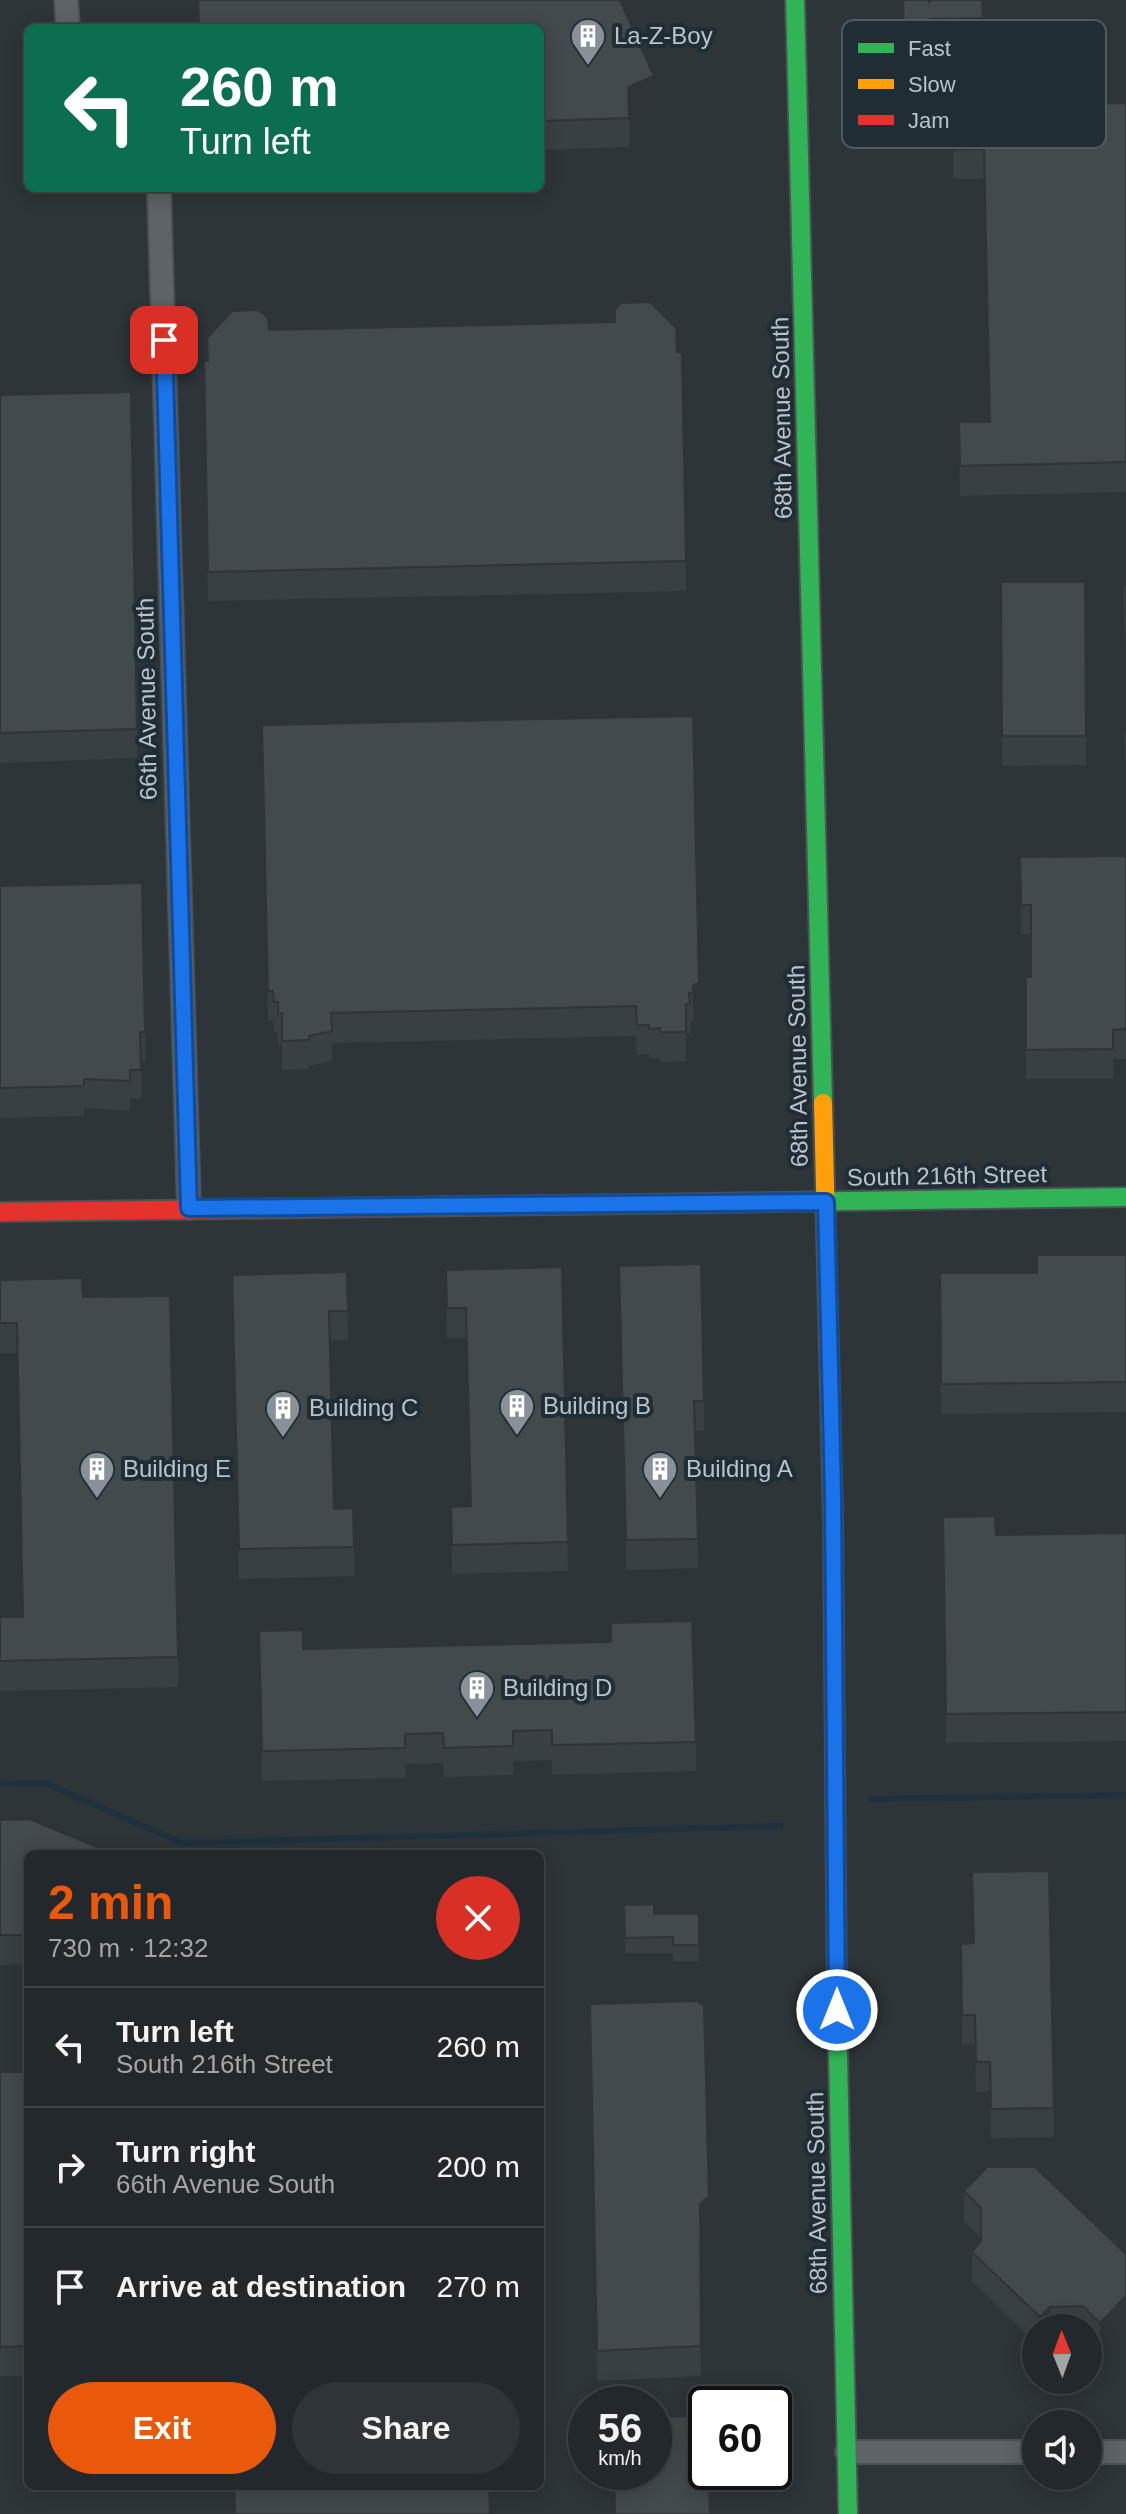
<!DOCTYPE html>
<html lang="en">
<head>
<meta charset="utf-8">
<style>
  body { margin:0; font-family:Arial,sans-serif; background:#2e3437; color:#f1f3f6; height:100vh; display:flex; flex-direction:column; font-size:30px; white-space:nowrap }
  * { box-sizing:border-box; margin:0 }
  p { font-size:26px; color:#a2a6a9 }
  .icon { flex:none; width:44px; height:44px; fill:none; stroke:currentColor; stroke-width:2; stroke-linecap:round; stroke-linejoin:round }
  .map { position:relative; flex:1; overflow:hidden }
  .drawer { position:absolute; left:24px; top:1850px; width:520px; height:640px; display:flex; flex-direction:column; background:#22282b; border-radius:12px; box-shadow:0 4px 20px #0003,0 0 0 2px #3f4447 }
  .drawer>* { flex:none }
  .guide { position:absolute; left:24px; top:24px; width:520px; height:168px; border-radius:12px; box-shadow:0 4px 20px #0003,0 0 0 2px #3f4447; background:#0b6e4f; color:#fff; overflow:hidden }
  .needle { width:52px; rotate:359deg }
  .fabs { position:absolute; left:1022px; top:2314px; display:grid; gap:16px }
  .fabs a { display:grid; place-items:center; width:80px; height:80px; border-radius:50%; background:#22282b; box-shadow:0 4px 20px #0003,0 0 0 2px #3f4447; font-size:40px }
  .speed { position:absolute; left:568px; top:2386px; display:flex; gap:16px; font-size:40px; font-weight:700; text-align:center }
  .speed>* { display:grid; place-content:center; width:104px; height:104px; border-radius:50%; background:#22282b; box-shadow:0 4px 20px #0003,0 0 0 2px #3f4447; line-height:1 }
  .speed small { font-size:20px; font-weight:400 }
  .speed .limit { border:4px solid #111; border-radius:12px; background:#fff; color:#111 }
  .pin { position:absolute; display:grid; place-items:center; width:68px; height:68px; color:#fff; margin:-34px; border-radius:16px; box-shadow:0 4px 12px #0006 }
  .me { position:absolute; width:88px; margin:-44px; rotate:0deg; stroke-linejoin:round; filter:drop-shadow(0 0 6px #0008) }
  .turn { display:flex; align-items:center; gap:28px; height:168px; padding:0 24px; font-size:36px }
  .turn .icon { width:104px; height:104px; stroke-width:2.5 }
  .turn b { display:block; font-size:56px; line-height:68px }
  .round { display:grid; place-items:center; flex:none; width:84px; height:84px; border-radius:42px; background:#2e3437 }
  .head { display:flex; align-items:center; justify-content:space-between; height:136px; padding:0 24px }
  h1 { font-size:48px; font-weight:600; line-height:60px; color:#ea580c }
  .action { display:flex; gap:16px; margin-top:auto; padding:16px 24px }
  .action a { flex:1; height:92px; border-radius:48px; background:#ea580c; color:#fff; font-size:32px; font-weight:600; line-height:92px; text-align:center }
  .action a+a { background:#2e3437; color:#f1f3f6 }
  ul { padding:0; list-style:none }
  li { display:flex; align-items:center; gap:24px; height:120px; padding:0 24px; border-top:2px solid #3f4447 }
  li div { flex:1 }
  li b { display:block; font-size:30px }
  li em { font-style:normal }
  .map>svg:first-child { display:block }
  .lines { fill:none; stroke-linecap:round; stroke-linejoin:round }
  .stream { stroke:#1e313c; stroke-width:6 }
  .street-casing { stroke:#4b5256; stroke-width:26 }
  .fast-casing { stroke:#4b5256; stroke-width:22 }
  .slow-casing { stroke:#4b5256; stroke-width:22 }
  .jam-casing { stroke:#4b5256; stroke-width:22 }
  .street { stroke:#5e6367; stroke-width:22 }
  .fast { stroke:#30b455; stroke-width:18 }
  .slow { stroke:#ff9f0a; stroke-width:18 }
  .jam { stroke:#e5322d; stroke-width:18 }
  .wall { fill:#394043 }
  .shaded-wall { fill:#2e3437 }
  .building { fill:#424a4e; stroke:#2e3437; stroke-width:2 }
  .route-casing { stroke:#114b97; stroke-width:20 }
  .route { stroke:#1a73e8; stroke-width:14 }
  .labels { text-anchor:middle; stroke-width:8; stroke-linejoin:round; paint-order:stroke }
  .poi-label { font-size:24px; fill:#b9c3c9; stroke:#212d34; text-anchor:start }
  .street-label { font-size:24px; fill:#b9c3c9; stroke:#212d34 }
  .key { fill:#212d34; stroke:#4f5a61; stroke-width:2 }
  .key-label { font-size:22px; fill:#b9c3c9 }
</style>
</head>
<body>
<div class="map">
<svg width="1126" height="2514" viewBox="0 0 1126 2514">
  <rect width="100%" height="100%" fill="#2d3539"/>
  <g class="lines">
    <g class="stream">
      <polyline points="0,1784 45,1783 182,1843 780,1826"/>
      <polyline points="872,1799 1126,1795"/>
    </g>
    <g class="street-casing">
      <g id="street">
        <polyline points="66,0 68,28"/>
        <polyline points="159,188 189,1208"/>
        <polyline points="847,2452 1036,2452"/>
        <polyline points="1088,2452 1126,2452"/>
      </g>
    </g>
    <g class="fast-casing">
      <g id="fast">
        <polyline points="795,0 823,1103"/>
        <polyline points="635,1204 1126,1197"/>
        <polyline points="833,1517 837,2010 848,2514"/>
      </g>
    </g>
    <g class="slow-casing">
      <g id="slow">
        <polyline points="823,1103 833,1517"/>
        <polyline points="387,1207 635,1204"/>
      </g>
    </g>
    <g class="jam-casing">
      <polyline id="jam" points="0,1212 387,1207"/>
    </g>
    <use href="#street" class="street"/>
    <use href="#fast" class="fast"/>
    <use href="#slow" class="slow"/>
    <use href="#jam" class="jam"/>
  </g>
  <g class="wall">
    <polygon points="197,0 620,0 654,105 629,116 629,147 540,150 540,28 198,28"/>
    <polygon points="903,0 929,2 982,0 983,39 930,40 930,66 904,66"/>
    <polygon points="1126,103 1126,492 960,496 959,422 989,422 984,179 953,179 953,106"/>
    <polygon points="269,330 686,561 686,591 208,601 204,361 207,361"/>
    <polygon points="0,395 137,729 137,758 0,763"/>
    <polygon points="1001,582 1085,582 1086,765 1002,766"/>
    <polygon points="1123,586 1126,586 1126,760 1125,760"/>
    <polygon points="693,716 699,1011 693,1016 693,1022 690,1022 690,1034 686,1034 686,1061 660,1062 660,1058 649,1058 649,1054 637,1055 636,1036 332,1043 332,1061 309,1066 309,1069 282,1070 282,1043 278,1043 278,1032 274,1032 273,1020 268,1021 262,725"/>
    <polygon points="1126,856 1126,1059 1113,1059 1113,1079 1026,1079 1026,977 1031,977 1031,934 1021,935 1020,857"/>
    <polygon points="0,886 145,1032 145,1062 141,1062 141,1099 130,1099 130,1111 84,1108 84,1116 0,1118"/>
    <polygon points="1126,1255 1126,1412 941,1414 940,1273 1037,1273"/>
    <polygon points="619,1266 704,1401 704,1431 695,1431 698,1568 626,1570"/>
    <polygon points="562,1267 568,1571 452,1574 451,1507 470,1506 466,1338 447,1338 446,1270"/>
    <polygon points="347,1272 348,1340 330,1341 334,1509 354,1547 354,1576 239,1579 232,1275"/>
    <polygon points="0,1280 83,1297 178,1657 178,1687 0,1691 0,1617 22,1617 17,1353 0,1353"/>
    <polygon points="1126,1533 1126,1741 946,1743 943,1546 996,1535"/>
    <polygon points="259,1631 303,1649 696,1742 696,1771 552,1775 552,1760 513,1761 513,1775 444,1777 443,1763 405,1764 405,1778 262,1781"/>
    <polygon points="0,1820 28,1854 28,1964 0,1965"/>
    <polygon points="624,1905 654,1914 699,1914 699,1961 673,1961 673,1953 625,1953"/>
    <polygon points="961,1944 1054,2108 1054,2137 991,2138 990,2091 976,2092 975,2044 962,2045"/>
    <polygon points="590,2004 709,2226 700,2234 701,2376 597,2381"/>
    <rect x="0" y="2072" width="28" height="304"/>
    <polygon points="964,2191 1126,2254 1126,2326 1100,2352 1088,2341 1088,2328 1036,2328 1036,2344 972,2281 972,2252 981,2242 981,2238 964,2221"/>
  </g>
  <g class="shaded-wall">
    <polygon points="654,76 654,105 628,116 628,87"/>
    <polygon points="699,982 699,1011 693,1016 693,986"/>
    <polygon points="709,2196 709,2226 700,2234 700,2204"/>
    <polygon points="1126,2296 1126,2326 1100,2352 1100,2323"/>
    <polygon points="1050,2307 1050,2328 1040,2328 1040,2317"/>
  </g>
  <g class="building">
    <polygon points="198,0 620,0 654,76 628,87 629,118 540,121 540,28 199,28"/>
    <polygon points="903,0 929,0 929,2 932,0 982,0 983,18 930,19 930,45 904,46"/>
    <polygon points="1126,103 1126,462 960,466 959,422 990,422 984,149 953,150 953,106"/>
    <polygon points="650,302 676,328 677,352 682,352 686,561 208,572 204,361 208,361 207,338 232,311 259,310 268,318 269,330 615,322 615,310 621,303"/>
    <polygon points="131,392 137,729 0,733 0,395"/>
    <polygon points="1001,582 1085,582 1086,736 1002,736"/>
    <polygon points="1123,586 1126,586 1126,731 1125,731"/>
    <polygon points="693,716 699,982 693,986 693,993 689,993 690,1004 686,1004 686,1032 660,1032 660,1028 649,1029 649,1025 637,1025 636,1006 331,1013 332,1031 309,1036 309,1040 282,1041 282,1013 278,1013 278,1002 274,1002 273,991 268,991 262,725"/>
    <polygon points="1126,856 1126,1029 1113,1030 1113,1049 1026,1050 1026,977 1031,977 1031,905 1021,905 1020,857"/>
    <polygon points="142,883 145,1032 140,1032 141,1070 130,1070 130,1081 84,1079 84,1086 0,1088 0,886"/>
    <polygon points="1037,1255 1126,1255 1126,1382 941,1384 940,1273 1037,1273"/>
    <polygon points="701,1264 704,1401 694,1401 698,1539 626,1540 619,1266"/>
    <polygon points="562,1267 568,1542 452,1545 451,1507 471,1506 466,1308 447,1308 446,1270"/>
    <polygon points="347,1272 348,1311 329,1311 334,1509 353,1508 354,1547 239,1549 232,1275"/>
    <polygon points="82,1278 83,1297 170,1296 178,1657 0,1661 0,1617 23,1617 17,1323 0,1323 0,1280"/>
    <polygon points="995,1516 996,1535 1126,1533 1126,1712 946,1714 943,1517"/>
    <polygon points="692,1621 696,1742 552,1745 552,1730 513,1731 513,1746 444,1748 443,1733 405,1734 405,1748 262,1751 259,1631 303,1630 303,1649 611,1642 611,1623"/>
    <polygon points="30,1819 113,1854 28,1854 28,1935 0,1935 0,1820"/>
    <polygon points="1049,1871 1054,2108 991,2109 990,2062 976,2062 975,2015 962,2015 961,1944 974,1943 972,1872"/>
    <polygon points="654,1904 654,1914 699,1914 699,1945 673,1945 673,1937 625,1938 624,1905"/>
    <polygon points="697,2001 704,2006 709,2196 700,2204 701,2346 597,2351 590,2004"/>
    <polygon points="0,2072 28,2072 28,2346 0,2347"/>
    <polygon points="987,2167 1035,2167 1126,2254 1126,2296 1100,2323 1083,2306 1050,2307 1040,2317 972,2252 981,2241 981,2208 964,2191"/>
    <polygon points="701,2416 706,2419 706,2472 709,2472 710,2514 615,2514 614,2472 654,2472 654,2417"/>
    <polygon points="234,2486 489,2486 490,2514 235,2514"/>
    <polygon points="1064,2513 1064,2514 987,2514"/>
  </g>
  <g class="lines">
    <g class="route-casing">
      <polyline id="route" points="164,340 189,1208 826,1202 833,1494 837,2010"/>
    </g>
    <use href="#route" class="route"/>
  </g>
  <defs>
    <g id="building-pin" transform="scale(1.8)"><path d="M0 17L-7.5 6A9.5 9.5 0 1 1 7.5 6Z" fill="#889197" stroke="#212d34"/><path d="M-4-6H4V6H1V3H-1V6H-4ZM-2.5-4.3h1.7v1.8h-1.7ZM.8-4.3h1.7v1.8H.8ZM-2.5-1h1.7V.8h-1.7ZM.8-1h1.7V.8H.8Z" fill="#fff"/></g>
  </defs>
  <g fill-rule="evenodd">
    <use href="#building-pin" x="588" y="36"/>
    <use href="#building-pin" x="517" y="1406"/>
    <use href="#building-pin" x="283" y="1408"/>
    <use href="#building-pin" x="97" y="1469"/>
    <use href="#building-pin" x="660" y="1469"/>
    <use href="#building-pin" x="477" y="1688"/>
  </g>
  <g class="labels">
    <g class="poi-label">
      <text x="614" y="44">La-Z-Boy</text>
      <text x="543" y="1414">Building B</text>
      <text x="309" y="1416">Building C</text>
      <text x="123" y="1477">Building E</text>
      <text x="686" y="1477">Building A</text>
      <text x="503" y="1696">Building D</text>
    </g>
    <g class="street-label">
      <text transform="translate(782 418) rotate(-91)" y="8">68th Avenue South</text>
      <text transform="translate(147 699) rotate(-91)" y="8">66th Avenue South</text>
      <text transform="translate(798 1066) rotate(-91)" y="8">68th Avenue South</text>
      <text transform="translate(947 1176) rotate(-1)" y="8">South 216th Street</text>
      <text transform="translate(817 2193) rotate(-91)" y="8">68th Avenue South</text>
    </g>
  </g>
  <rect x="842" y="20" width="264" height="128" rx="12" class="key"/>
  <rect x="858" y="43" width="36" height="10" fill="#30b455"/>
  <rect x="858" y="79" width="36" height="10" fill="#ff9f0a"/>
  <rect x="858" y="115" width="36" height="10" fill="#e5322d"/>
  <g class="key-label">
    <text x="908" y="56">Fast</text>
    <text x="908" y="92">Slow</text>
    <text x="908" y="128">Jam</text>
  </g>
</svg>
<div class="fabs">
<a><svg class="needle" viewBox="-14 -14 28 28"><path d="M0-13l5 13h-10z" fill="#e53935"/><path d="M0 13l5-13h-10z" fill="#a2a6a9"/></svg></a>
<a><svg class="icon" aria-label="sound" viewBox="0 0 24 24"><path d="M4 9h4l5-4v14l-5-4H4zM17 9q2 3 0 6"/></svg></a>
</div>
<div class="speed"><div>56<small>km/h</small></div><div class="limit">60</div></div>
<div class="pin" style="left:164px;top:340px;background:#d93025"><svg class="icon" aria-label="arrive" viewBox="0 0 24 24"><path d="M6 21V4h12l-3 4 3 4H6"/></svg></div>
<svg class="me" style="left:837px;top:2010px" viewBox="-20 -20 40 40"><circle r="17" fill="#1a73e8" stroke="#fff" stroke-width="3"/><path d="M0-11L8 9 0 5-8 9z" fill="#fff"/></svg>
<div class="guide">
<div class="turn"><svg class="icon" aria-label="left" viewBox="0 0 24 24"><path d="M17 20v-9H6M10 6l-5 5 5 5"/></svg><div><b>260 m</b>Turn left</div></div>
</div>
<section class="drawer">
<div class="head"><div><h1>2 min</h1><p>730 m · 12:32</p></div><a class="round" style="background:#d93025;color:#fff"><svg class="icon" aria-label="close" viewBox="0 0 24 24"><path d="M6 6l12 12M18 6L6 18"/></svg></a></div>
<ul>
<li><svg class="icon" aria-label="left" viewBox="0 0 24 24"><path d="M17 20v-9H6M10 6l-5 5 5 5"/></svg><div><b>Turn left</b><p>South 216th Street</p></div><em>260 m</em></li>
<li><svg class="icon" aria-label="right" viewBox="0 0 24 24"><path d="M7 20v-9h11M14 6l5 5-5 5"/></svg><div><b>Turn right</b><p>66th Avenue South</p></div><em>200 m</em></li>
<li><svg class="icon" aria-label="arrive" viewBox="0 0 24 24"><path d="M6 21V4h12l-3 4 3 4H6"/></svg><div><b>Arrive at destination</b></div><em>270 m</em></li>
</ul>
<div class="action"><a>Exit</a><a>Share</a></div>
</section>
</div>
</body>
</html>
